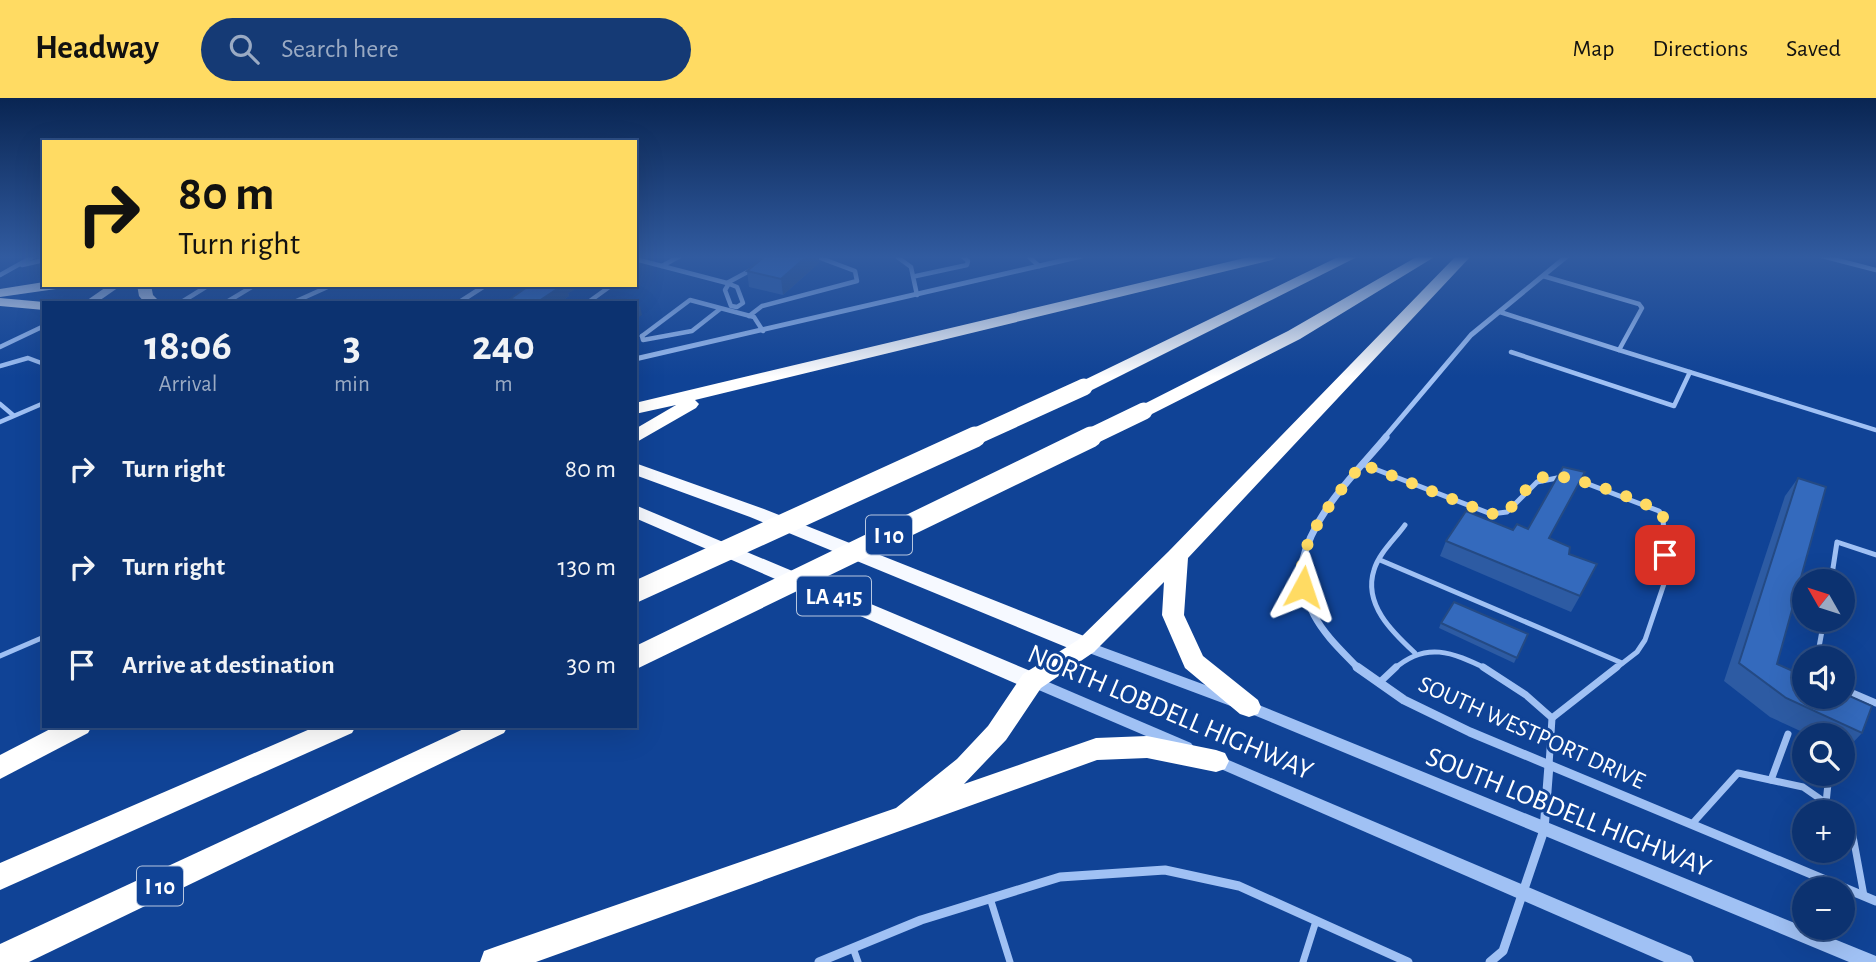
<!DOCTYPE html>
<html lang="en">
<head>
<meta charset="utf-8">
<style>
  body { margin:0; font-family:"Alegreya Sans",sans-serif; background:#153a75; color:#f1f3f6; height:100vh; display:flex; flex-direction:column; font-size:26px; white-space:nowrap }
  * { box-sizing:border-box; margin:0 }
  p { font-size:23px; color:#9aaac3 }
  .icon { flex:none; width:38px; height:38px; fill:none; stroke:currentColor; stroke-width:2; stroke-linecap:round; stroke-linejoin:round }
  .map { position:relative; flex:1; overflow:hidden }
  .sheet { position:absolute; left:42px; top:203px; width:595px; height:427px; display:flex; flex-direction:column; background:#0c3270; border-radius:0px; box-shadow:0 7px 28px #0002,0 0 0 2px #2c4d83 }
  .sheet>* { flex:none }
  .hud { position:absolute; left:42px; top:42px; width:595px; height:147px; border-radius:0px; box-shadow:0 7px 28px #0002,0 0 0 2px #2c4d83; background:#ffdb63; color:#111; overflow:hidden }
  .needle { width:46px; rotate:309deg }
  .controls { position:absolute; left:1792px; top:471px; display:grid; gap:14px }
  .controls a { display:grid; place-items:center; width:63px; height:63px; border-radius:50%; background:#0c3270; box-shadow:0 7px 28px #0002,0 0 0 2px #2c4d83; font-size:35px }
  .pin { position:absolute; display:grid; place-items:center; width:60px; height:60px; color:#fff; margin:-30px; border-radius:14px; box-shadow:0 4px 10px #0006 }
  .me { position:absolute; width:77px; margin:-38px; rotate:5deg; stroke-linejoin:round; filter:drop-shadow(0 0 5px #0008) }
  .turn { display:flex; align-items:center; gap:24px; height:147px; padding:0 21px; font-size:32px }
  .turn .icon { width:91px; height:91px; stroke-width:2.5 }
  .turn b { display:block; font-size:49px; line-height:60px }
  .eta { display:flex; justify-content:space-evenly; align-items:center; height:119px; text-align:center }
  .eta b { font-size:42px; font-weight:700; line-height:49px }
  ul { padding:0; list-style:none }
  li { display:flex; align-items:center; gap:21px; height:98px; padding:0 21px }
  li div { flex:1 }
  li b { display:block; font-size:26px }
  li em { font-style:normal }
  header { display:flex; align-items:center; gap:42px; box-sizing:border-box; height:98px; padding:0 35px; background:#ffdb63; color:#111 }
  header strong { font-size:33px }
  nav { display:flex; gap:38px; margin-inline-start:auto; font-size:24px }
  .search { width:490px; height:63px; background:#153a75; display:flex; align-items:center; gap:18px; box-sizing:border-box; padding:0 24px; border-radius:38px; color:#9aaac3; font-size:26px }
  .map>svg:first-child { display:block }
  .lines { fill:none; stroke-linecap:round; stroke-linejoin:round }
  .service-far2 { stroke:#a0c1f4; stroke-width:4.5 }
  .service-far1 { stroke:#a0c1f4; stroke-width:5 }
  .service { stroke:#a0c1f4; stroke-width:7 }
  .minor-far2 { stroke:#a0c1f4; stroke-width:5 }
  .minor-far1 { stroke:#a0c1f4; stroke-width:7 }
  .minor { stroke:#a0c1f4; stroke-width:9 }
  .tertiary { fill:#a0c1f4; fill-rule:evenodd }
  .secondary { fill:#d0e1fd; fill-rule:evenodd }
  .trunk { fill:#f6f9ff; fill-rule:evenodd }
  .motorway { fill:#fff; fill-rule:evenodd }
  .motorway-bridge-far1 { stroke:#fff; stroke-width:17 }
  .motorway-bridge { stroke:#fff; stroke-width:21 }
  .wall { fill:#2d5ba3 }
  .shaded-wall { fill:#244a84 }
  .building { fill:#346abd; stroke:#244a84; stroke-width:2 }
  .route { stroke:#ffdb63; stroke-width:12; stroke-dasharray:0 21.6 }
  .labels { text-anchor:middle; stroke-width:6; stroke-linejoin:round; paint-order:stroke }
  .shield { fill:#104396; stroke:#b7c7e0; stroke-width:2 }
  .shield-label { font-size:23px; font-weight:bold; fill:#fff }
  .street-label { font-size:24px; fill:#fff; stroke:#104396 }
  .near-street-label { font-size:28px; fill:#fff; stroke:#104396 }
</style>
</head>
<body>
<header>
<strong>Headway</strong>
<div class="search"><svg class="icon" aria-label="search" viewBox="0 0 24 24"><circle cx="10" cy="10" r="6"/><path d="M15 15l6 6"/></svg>Search here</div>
<nav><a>Map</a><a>Directions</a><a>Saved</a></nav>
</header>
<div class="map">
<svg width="1876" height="864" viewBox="0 0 1876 864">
  <rect width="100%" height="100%" fill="#104396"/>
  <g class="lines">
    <g class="service-far2">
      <polyline points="896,158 911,169 917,197"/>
      <polyline points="1028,158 1039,168"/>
      <polyline points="1822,158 1876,172"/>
      <polyline points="635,161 727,185 751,172"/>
      <polyline points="22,167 44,162"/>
      <polyline points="662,168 680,158"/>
      <polyline points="0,177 34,158"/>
      <polyline points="916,178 967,167 968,163 962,158"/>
      <polyline points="727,185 737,189 743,205 737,209 731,208 725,192 728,187"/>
      <polyline points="180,205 209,187"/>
      <polyline points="225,205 255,187"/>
      <polyline points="292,205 332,187"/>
      <polyline points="587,205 612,187"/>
      <polyline points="1500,214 1619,252 1642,210 1639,206 1543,178"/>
      <polyline points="749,218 762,208 857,183 855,173 815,158"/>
      <polyline points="642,238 690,202 754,219 763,233"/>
      <polyline points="642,238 643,242 692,233 720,211"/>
      <polyline points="0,249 44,228"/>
      <polyline points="1619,252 1876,332"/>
      <polyline points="1511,254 1674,308 1690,274"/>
      <polyline points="0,268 28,260 44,266"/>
      <polyline points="0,306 13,317"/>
      <polyline points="0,324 44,305"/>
    </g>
    <g class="service-far1">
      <polyline points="1362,366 1491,416 1507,414 1537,384 1562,379"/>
      <polyline points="1575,381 1659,413 1663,419 1666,480 1645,542 1637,554 1615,571"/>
      <path d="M 1405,427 C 1395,441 1379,455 1374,472 C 1363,506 1392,534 1415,555"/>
      <polyline points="1380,462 1622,565"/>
      <polyline points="1831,483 1837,444 1876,457"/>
      <polyline points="0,558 44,539"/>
      <polyline points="1817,560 1824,522"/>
      <path d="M 1394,571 C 1426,543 1452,554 1487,571"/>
    </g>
    <g class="service">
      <polyline points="1483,569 1526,597 1552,620 1549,667"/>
      <polyline points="1379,585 1396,569"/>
      <polyline points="1843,591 1876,605"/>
      <polyline points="1552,620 1617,569"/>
      <polyline points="1771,682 1788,636"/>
      <polyline points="1826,705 1829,676"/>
      <polyline points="1843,717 1850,722 1864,798"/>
      <polyline points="1692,726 1738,675 1803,689 1839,714"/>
      <polyline points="990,800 1010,864"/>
      <polyline points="853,850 858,864"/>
      <polyline points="1303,864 1316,823"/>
    </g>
    <g class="minor-far2">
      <polyline points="458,205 486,187"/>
      <polyline points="635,261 1082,158"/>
      <polyline points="1384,340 1471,237 1567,158"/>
    </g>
    <path class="minor-far1" d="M 1359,571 C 1343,554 1325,538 1314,517 C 1306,502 1299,482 1302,465 C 1313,415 1355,376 1386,339"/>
    <g class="minor">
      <polyline points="1357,569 1404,602 1470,634 1876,803"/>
      <polyline points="819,864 921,822 1060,779 1165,772 1239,788 1408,864"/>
      <polyline points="1490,864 1503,853 1544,732 1549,667"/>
    </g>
    <g class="tertiary">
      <polygon points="1086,543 1254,605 1876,858 1876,864 1849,864 1244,613 1081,552 1079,548 1081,544"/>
      <polygon points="1032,577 1191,645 1194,649 1191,653 1186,655 1181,653 1027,587 1025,583 1027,579"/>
      <polygon points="1212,655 1691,858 1694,864 1664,864 1207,665 1204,661 1207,657"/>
    </g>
    <polygon class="secondary" points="109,187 122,187 96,205 83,205"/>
    <g class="trunk">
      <polygon points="44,184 44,187 63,187 56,191 0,199 0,191"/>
      <polygon points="137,187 151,187 153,197 161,205 145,205 139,198"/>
      <polygon points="0,200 44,204 49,205 44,205 44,212 0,208"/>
      <polygon points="635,365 764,411 1094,542 1097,548 1094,554 1086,556 1078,554 750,419 635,377"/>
      <polygon points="635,407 1040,577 1043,583 1040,589 1032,592 1024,589 635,420"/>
    </g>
    <g class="motorway">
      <polygon points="1253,158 1279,158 1272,162 695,302 699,306 696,310 635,345 635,331 676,307 635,316 635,305"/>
      <polygon points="1340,158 1359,158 1090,293 1078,293 1075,289 1078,285"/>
      <polygon points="1418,158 1436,158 1300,241 1150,317 1138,317 1135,313 1138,309 1288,233"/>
      <polygon points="1456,158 1471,158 1188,460 1184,517 1203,558 1258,602 1261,609 1258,616 1249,619 1240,616 1185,570 1162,517 1164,484 1094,554 1041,590 1006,642 964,686 1096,640 1147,638 1216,652 1225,655 1229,663 1225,671 1216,674 1147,660 1097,662 536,864 480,864 484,853 495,849 896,710 957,661 988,628 1023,576 1078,542 1169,453"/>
      <polygon points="56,628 92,628 88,635 0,681 0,657"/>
      <polygon points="317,628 356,628 352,635 0,792 0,765"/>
      <polygon points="470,628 508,628 504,635 29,864 0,864 0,846"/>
    </g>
    <g class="motorway-bridge-far1">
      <polyline points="972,340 1084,289"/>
      <polyline points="1088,340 1144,313"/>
    </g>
    <g class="motorway-bridge">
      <polyline points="635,494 975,339"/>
      <polyline points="635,560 1091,339"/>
    </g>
  </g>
  <g class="wall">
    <polygon points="765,158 819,158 819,165 783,197 749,189 747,173"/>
    <polygon points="574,192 568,195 569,198 559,205 512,205 510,201"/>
    <polygon points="1798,380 1777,566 1862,635 1844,654 1843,653 1843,637 1809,637 1770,619 1724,583 1785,398"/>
    <polygon points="1513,432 1549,440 1569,456 1580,498 1571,514 1440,458 1446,443"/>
    <polygon points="1441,525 1528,536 1514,565 1439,530"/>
  </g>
  <g class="shaded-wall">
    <polygon points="807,158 819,158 819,165 783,197 781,181"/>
    <polygon points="563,187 573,187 574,192 568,195 569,198 559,205 536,205"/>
    <polygon points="640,208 642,217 635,222 635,212"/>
  </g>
  <g class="building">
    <polygon points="765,158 807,158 781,181 747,173"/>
    <polygon points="530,187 563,187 536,205 510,201"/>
    <polygon points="1563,369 1585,374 1549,440 1570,449 1569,456 1597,466 1580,498 1446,443 1466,413 1513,432 1517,426 1528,431"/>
    <polygon points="1798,380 1826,389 1777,566 1804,578 1804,598 1843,598 1843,595 1872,608 1862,635 1786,600 1739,565"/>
    <polygon points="1454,504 1528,536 1517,560 1441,525"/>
  </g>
  <linearGradient id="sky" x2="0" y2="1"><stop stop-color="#092552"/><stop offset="0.57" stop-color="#315ba0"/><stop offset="1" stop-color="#315ba0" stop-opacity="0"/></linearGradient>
  <rect width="1876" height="279" fill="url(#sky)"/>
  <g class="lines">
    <path class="route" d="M 1303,489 C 1303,482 1301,474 1302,467 C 1307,431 1340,393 1362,366 L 1491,416 L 1507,414 C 1517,403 1532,380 1548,378 C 1567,375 1642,402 1658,413 L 1663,419 L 1665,457"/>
  </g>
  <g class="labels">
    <g class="shield">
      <rect x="866" y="417.5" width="46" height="39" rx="5"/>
      <rect x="797" y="478.5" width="74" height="39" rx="5"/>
      <rect x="137" y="768.5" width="46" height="39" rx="5"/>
    </g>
    <g class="shield-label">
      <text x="889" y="445">I 10</text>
      <text x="834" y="506">LA 415</text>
      <text x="160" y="796">I 10</text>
    </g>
    <g class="street-label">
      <text transform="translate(1532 634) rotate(24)" y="8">SOUTH WESTPORT DRIVE</text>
    </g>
    <g class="near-street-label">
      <text transform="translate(1171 613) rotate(23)" y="10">NORTH LOBDELL HIGHWAY</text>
      <text transform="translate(1569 713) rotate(22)" y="10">SOUTH LOBDELL HIGHWAY</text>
    </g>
  </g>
</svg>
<div class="controls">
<a><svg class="needle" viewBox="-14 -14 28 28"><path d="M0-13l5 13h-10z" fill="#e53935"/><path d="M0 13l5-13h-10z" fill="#9aaac3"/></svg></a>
<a><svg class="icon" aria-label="sound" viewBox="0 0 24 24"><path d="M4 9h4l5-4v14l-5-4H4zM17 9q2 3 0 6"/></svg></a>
<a><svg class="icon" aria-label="search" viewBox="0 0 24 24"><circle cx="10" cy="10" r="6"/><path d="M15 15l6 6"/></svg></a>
<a>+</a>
<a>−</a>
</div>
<div class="pin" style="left:1665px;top:457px;background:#d93025"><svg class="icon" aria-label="arrive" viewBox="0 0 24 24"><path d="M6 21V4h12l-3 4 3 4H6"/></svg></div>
<svg class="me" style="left:1303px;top:489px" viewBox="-20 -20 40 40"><path d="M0-17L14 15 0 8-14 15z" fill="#ffdb63" stroke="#fff" stroke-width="4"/></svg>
<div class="hud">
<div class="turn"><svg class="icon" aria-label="right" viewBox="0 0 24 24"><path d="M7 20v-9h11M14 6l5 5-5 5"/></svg><div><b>80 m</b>Turn right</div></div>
</div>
<section class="sheet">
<div class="eta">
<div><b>18:06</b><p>Arrival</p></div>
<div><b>3</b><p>min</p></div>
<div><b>240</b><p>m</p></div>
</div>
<ul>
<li><svg class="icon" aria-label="right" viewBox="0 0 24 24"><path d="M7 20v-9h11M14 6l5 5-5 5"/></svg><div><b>Turn right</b></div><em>80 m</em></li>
<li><svg class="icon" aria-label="right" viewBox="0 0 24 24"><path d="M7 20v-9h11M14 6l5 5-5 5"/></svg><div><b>Turn right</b></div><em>130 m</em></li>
<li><svg class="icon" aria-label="arrive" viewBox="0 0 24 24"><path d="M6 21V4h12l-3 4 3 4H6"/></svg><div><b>Arrive at destination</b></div><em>30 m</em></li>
</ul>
</section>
</div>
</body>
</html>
